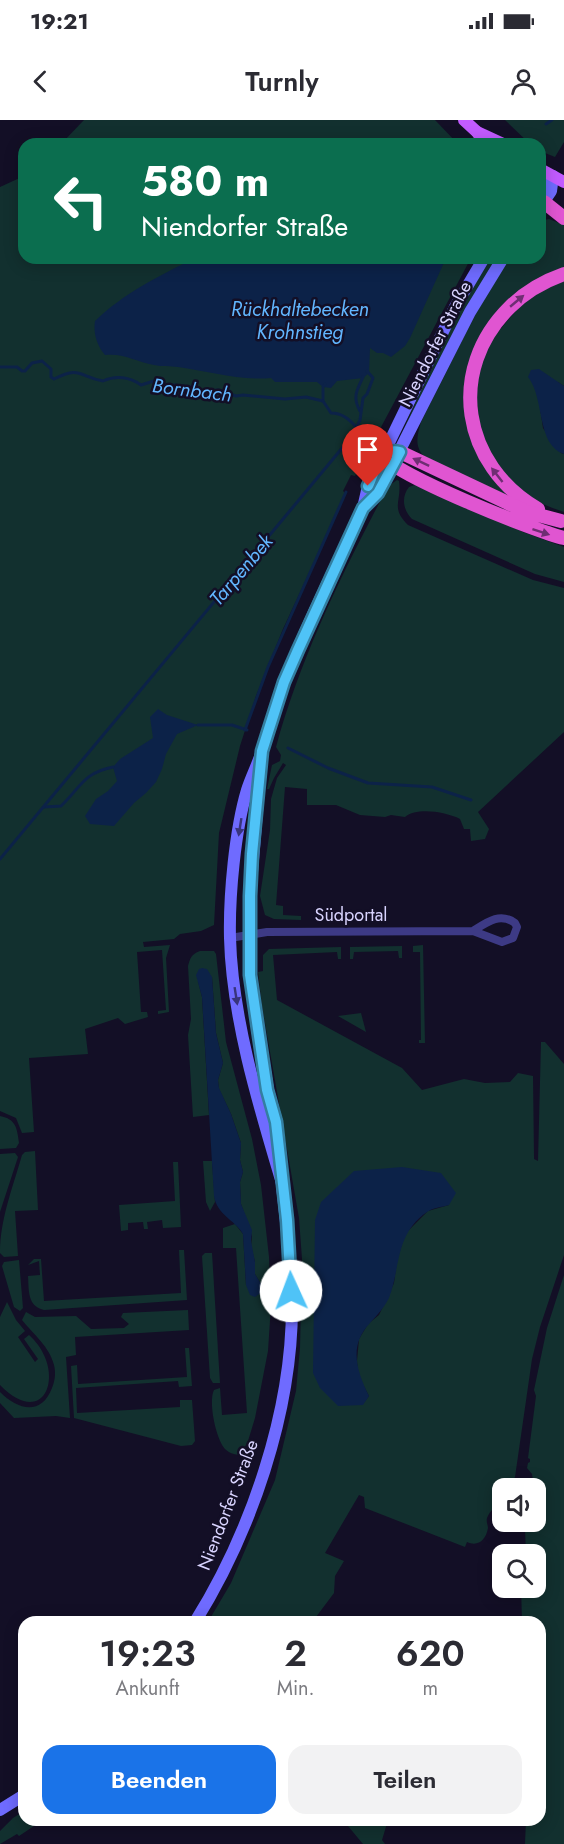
<!DOCTYPE html>
<html lang="de">
<head>
<meta charset="utf-8">
<style>
  body { margin:0; font-family:Jost,sans-serif; background:#f2f2f3; color:#2b2b33; height:100vh; display:flex; flex-direction:column; font-size:22px; white-space:nowrap }
  * { box-sizing:border-box; margin:0 }
  p { font-size:20px; color:#7c7c81 }
  .icon { flex:none; width:33px; height:33px; fill:none; stroke:currentColor; stroke-width:2; stroke-linecap:round; stroke-linejoin:round }
  .map { position:relative; flex:1; overflow:hidden }
  .panel { position:absolute; left:18px; top:1496px; width:528px; height:210px; display:flex; flex-direction:column; background:#fff; border-radius:18px; box-shadow:0 3px 15px #0003 }
  .panel>* { flex:none }
  .banner { position:absolute; left:18px; top:18px; width:528px; height:126px; border-radius:18px; box-shadow:0 3px 15px #0003; background:#0b6e4f; color:#fff; overflow:hidden }
  .tools { position:absolute; left:492px; top:1358px; display:grid; gap:12px }
  .tools a { display:grid; place-items:center; width:54px; height:54px; border-radius:12px; background:#fff; box-shadow:0 3px 15px #0003; font-size:30px }
  .pin { position:absolute; display:grid; place-items:center; width:51px; height:51px; color:#fff; margin:-62px -26px; border-radius:50% 50% 50% 0; rotate:-45deg; box-shadow:0 0 6px #0007 }
  .pin .icon { rotate:45deg }
  .me { position:absolute; width:66px; margin:-33px; rotate:358deg; stroke-linejoin:round; filter:drop-shadow(0 0 4px #0008) }
  .turn { display:flex; align-items:center; gap:21px; height:126px; padding:0 24px; font-size:27px }
  .turn .icon { width:78px; height:78px; stroke-width:2.5 }
  .turn b { display:block; font-size:42px; line-height:51px }
  .eta { display:flex; justify-content:space-evenly; align-items:center; height:102px; text-align:center }
  .eta b { font-size:36px; font-weight:600; line-height:42px }
  .button { display:flex; gap:12px; margin-top:auto; padding:12px 24px }
  .button a { flex:1; height:69px; border-radius:18px; background:#1a73e8; color:#fff; font-size:24px; font-weight:600; line-height:69px; text-align:center }
  .button a+a { background:#f2f2f3; color:#2b2b33 }
  .status { display:flex; justify-content:space-between; align-items:center; height:42px; padding:0 30px; background:#fff; direction:ltr }
  .status svg { height:16px; fill:currentColor }
  header { display:flex; justify-content:space-between; align-items:center; height:78px; padding:0 24px; background:#fff; font-size:27px; font-weight:600 }
  .map>svg:first-child { display:block }
  .green { fill:#12302f; fill-rule:evenodd }
  .water { fill:#0c2248 }
  .lines { fill:none; stroke-linecap:round; stroke-linejoin:round }
  .stream { stroke:#0c2248; stroke-width:3 }
  .minor { stroke:#3d3a85; stroke-width:8 }
  .secondary { stroke:#6f6bff; stroke-width:12 }
  .primary { stroke:#c25bff; stroke-width:12 }
  .trunk { stroke:#e055d1; stroke-width:14 }
  .oneway { fill:#6f2e73 }
  .oneway2 { fill:#38347d }
  .route-casing { stroke:#337fa1; stroke-width:15 }
  .route { stroke:#4fc3f7; stroke-width:10 }
  .labels { text-anchor:middle; stroke-width:5; stroke-linejoin:round; paint-order:stroke }
  .street-label { font-size:18px; fill:#d9d4ff; stroke:#130f26 }
  .water-label { font-size:20px; font-style:italic; fill:#62b6ff; stroke:#130f26 }
</style>
</head>
<body>
<div class="status"><b>19:21</b><svg viewBox="0 0 49 12"><path d="M0 12V9h3v3zM5 12V6h3v6zM10 12V3h3v9zM15 12V0h3v12zM26 1h20v11H26zM47 4h2v5h-2z"/></svg></div>
<header><svg class="icon" aria-label="back" viewBox="0 0 24 24"><path d="M15 5l-7 7 7 7"/></svg>Turnly<svg class="icon" aria-label="person" viewBox="0 0 24 24"><circle cx="12" cy="8" r="4"/><path d="M4 21q1-7 8-7t8 7"/></svg></header>
<div class="map">
<svg width="564" height="1724" viewBox="0 0 564 1724">
  <rect width="100%" height="100%" fill="#130f26"/>
  <g class="green">
    <polygon points="84,0 435,0 458,24 61,24"/>
    <polygon points="505,0 564,0 564,22 555,37 540,31 540,24 530,24"/>
    <polygon points="24,56 24,138 471,138 355,356 351,355 343,371 346,374 283,509 256,576 240,626 219,713 214,805 201,811 180,814 174,819 143,822 144,827 170,825 166,838 169,892 158,894 158,891 166,890 162,830 137,832 141,892 147,892 148,897 125,904 118,898 85,909 88,934 29,938 34,1012 22,1013 16,998 0,991 0,67"/>
    <path d="M 549,99 L 564,105 L 564,148 L 544,156 L 471,242 L 484,346 L 507,373 L 506,375 L 425,337 C 414,327 417,316 421,302 L 476,193 L 509,138 L 540,138 L 540,101 Z"/>
    <polygon points="489,138 497,138 400,321 398,321 449,209"/>
    <path d="M 564,159 L 564,266 L 558,262 L 534,264 L 538,274 L 543,308 L 561,333 L 564,334 L 564,392 C 546,386 526,378 512,364 C 476,329 465,269 489,224 C 493,217 498,212 503,206 C 523,181 536,174 564,159 Z"/>
    <path d="M 397,360 L 399,361 C 402,382 390,387 408,405 L 533,460 L 564,468 L 564,612 L 478,692 L 489,709 L 485,719 L 471,721 L 470,709 L 464,709 L 460,699 C 446,692 417,687 405,697 L 391,695 L 385,697 L 360,695 L 336,685 L 307,685 L 307,669 L 285,667 L 276,785 L 283,786 L 283,795 L 301,796 L 301,800 L 274,799 L 265,795 L 260,776 L 270,710 L 271,679 L 277,658 L 286,645 L 283,643 L 274,658 L 269,669 L 267,669 L 272,645 L 280,641 L 281,635 L 276,627 C 300,539 341,455 384,374 L 390,365 Z"/>
    <path d="M 418,364 L 523,412 L 564,427 L 564,462 L 535,454 L 412,399 C 403,390 401,377 409,367 Z"/>
    <polygon points="423,825 425,923 419,923 419,920 421,920 420,832 413,832 413,826"/>
    <polygon points="402,826 402,838 399,838 398,831 354,832 353,839 350,839 350,827"/>
    <path d="M 341,827 L 341,839 L 338,839 L 337,832 L 273,835 L 277,880 L 402,948 L 422,970 L 464,959 L 485,963 L 510,962 L 518,953 L 533,956 L 534,1036 L 534,1039 L 538,1041 L 541,922 L 545,922 L 564,944 L 564,1135 L 540,1207 L 532,1239 L 515,1357 L 508,1368 L 502,1368 C 502,1386 492,1386 487,1398 C 486,1402 488,1405 488,1408 C 486,1420 478,1427 467,1422 L 465,1427 L 365,1388 L 364,1377 L 359,1375 L 325,1433 L 344,1441 L 335,1456 L 334,1473 L 313,1501 L 208,1502 L 231,1463 L 275,1360 L 296,1271 L 300,1228 L 302,1139 L 299,1098 L 262,886 L 258,852 L 263,851 L 263,835 L 269,829 ZM 321,1082 L 449,1085 L 428,1091 L 405,1114 L 397,1140 L 394,1163 L 379,1195 L 368,1204 L 359,1219 L 357,1241 L 358,1255 L 369,1276 L 362,1285 Z"/>
    <path d="M 200,831 L 214,831 L 216,834 L 226,922 L 252,1019 L 261,1065 L 269,1137 L 271,1185 L 268,1231 L 255,1298 L 248,1321 L 241,1334 L 238,1335 C 234,1334 229,1333 225,1329 C 216,1319 208,1282 214,1270 L 220,1268 L 222,1295 L 247,1293 L 236,1128 L 223,1128 L 223,1108 L 235,1104 L 243,1114 L 246,1165 L 261,1164 L 255,1154 L 255,1142 L 251,1126 L 252,1116 L 241,1084 L 240,1062 L 243,1052 L 240,1040 L 241,1023 L 231,994 L 219,969 L 218,960 L 223,943 L 216,913 L 212,857 L 198,861 L 202,877 L 209,995 L 193,997 L 188,915 L 191,899 L 188,846 C 190,839 191,834 200,831 Z"/>
    <polygon points="361,893 366,912 338,896"/>
    <path d="M 0,996 C 16,999 17,1008 19,1023 L 16,1028 L 0,1029 Z"/>
    <path d="M 35,1031 L 38,1090 L 15,1091 L 18,1136 L 4,1137 L 0,1133 C 0,1099 13,1067 22,1035 L 25,1032 Z"/>
    <polygon points="15,1033 18,1037 0,1092 0,1034"/>
    <polygon points="203,1041 212,1041 215,1082 210,1091 206,1082"/>
    <polygon points="173,1042 178,1042 181,1107 163,1108 162,1100 147,1102 148,1109 144,1109 143,1102 128,1103 128,1110 121,1111 119,1085 175,1081"/>
    <path d="M 179,1130 L 184,1130 L 187,1180 L 44,1190 C 27,1186 29,1170 28,1156 L 40,1155 L 39,1141 L 28,1145 L 34,1139 L 41,1139 L 44,1181 L 181,1173 Z"/>
    <polygon points="205,1133 212,1133 220,1263 213,1263 210,1258 202,1136"/>
    <polygon points="19,1140 23,1188 20,1191 14,1187 2,1146 4,1142"/>
    <polygon points="564,1155 564,1724 525,1724 526,1700 540,1700 540,1502 522,1501 521,1467 536,1467 536,1434 526,1434 525,1409 536,1403 536,1368 534,1368 532,1354 527,1348 528,1343 530,1342 530,1339 528,1338 536,1276 534,1270 547,1208"/>
    <path d="M 7,1182 L 16,1200 L 25,1211 L 18,1217 L 35,1242 L 38,1239 L 24,1219 L 29,1215 C 68,1250 46,1312 0,1265 L 0,1197 Z"/>
    <path d="M 188,1190 L 189,1210 L 75,1217 L 76,1235 L 66,1237 L 70,1298 L 56,1296 L 14,1298 L 0,1283 L 0,1272 C 17,1289 41,1297 52,1268 C 55,1261 56,1253 54,1245 C 49,1226 34,1215 22,1200 L 26,1192 L 35,1197 L 76,1196 L 91,1209 L 124,1208 L 129,1204 L 121,1197 L 123,1193 Z"/>
    <polygon points="185,1228 189,1228 192,1266 179,1267 178,1261 76,1268 77,1293 180,1287 180,1280 192,1280 195,1321 192,1325 181,1326 74,1298 71,1246 77,1245 78,1264 187,1257"/>
    <polygon points="24,1691 24,1700 43,1700 19,1716 17,1714 0,1724 0,1711 13,1698"/>
    <polygon points="343,1700 388,1700 382,1720 385,1724 363,1724"/>
  </g>
  <g class="water">
    <path d="M 195,138 L 446,138 L 410,218 L 405,226 L 391,237 L 383,233 L 377,233 L 370,228 L 369,253 L 363,258 L 337,261 L 331,268 L 323,267 L 317,262 L 275,262 L 271,258 C 240,261 208,251 178,247 C 170,246 162,247 154,245 C 136,242 125,233 105,235 C 97,226 93,213 95,201 C 124,173 159,156 195,138 Z"/>
    <path d="M 539,249 L 564,266 L 564,334 C 536,325 545,278 528,257 L 531,250 Z"/>
    <polygon points="158,589 167,595 198,605 177,614 166,634 162,649 156,662 146,673 134,683 114,706 90,704 85,696 96,679 108,671 117,661 113,647 120,639 153,618 150,597"/>
    <path d="M 202,848 L 207,849 L 212,857 L 216,913 L 223,943 L 218,960 L 219,968 L 231,994 L 241,1023 L 240,1040 L 243,1052 L 240,1062 L 241,1084 L 252,1110 L 251,1121 L 255,1142 L 255,1154 L 261,1164 L 262,1172 L 255,1177 L 250,1175 L 246,1165 L 243,1114 C 234,1099 217,1095 214,1076 L 202,877 L 196,855 L 199,849 Z"/>
    <path d="M 402,1047 L 441,1053 L 456,1073 L 449,1085 C 442,1087 432,1088 427,1092 C 395,1114 401,1146 389,1178 C 384,1188 377,1195 370,1203 C 348,1226 357,1251 369,1276 L 363,1285 L 338,1286 L 320,1268 L 313,1253 L 315,1100 L 321,1082 L 354,1051 Z"/>
  </g>
  <g class="lines">
    <g class="stream">
      <polyline points="546,4 552,0"/>
      <path d="M 0,247 L 17,247 L 22,251 L 25,251 L 32,243 L 42,241 L 51,249 L 51,257 L 54,259 C 81,245 79,257 103,261 C 116,255 130,257 141,265 L 154,261 L 164,267 L 174,265 L 191,267 L 202,272 L 218,270 L 236,276 L 243,275 L 285,279 L 306,277 L 323,281 L 323,267 L 325,264"/>
      <path d="M 323,281 L 331,293 C 342,293 349,299 356,307"/>
      <path d="M 360,291 C 352,277 357,270 363,257"/>
      <polyline points="198,605 232,605 247,610"/>
      <polyline points="245,610 268,547 346,372"/>
      <polyline points="288,628 328,648 368,663 432,667 471,680"/>
      <path d="M 44,687 L 61,686 C 81,667 83,653 113,647"/>
      <polyline points="0,739 353,315 360,300 363,278 367,274 373,258 367,251"/>
    </g>
    <path class="minor" d="M 230,818 L 267,812 L 473,811 L 502,822 L 513,818 L 517,807 L 515,803 C 500,792 487,802 473,811"/>
    <g class="secondary">
      <polyline points="540,63 553,56 551,71 540,87"/>
      <polyline points="364,388 378,373 470,192 503,138"/>
      <polyline points="261,644 250,776 250,855 268,970 277,1002 279,1034"/>
      <path d="M 282,1063 C 259,986 232,898 230,818 C 229,776 235,710 247,670 C 251,657 258,644 262,631 C 270,608 275,585 284,562 C 307,503 336,446 363,388 L 368,366 L 455,187 L 484,138"/>
      <path d="M 195,1502 C 251,1412 292,1293 292,1186 C 292,1142 285,1099 281,1055"/>
      <polyline points="0,1690 24,1675"/>
    </g>
    <g class="primary">
      <polyline points="464,0 477,12 485,24"/>
      <polyline points="477,12 503,24"/>
      <polyline points="540,49 564,62"/>
    </g>
    <g class="trunk">
      <polyline points="544,82 564,98"/>
      <path d="M 538,389 C 462,345 446,250 510,187 C 525,172 544,161 564,154"/>
      <path d="M 561,401 L 527,392 L 398,331 L 389,331 L 382,335 C 392,354 537,412 564,418"/>
    </g>
  </g>
  <defs><path id="oneway-solid" d="M-6-.8H1V-3.2L6.5 0L1 3.2V.8H-6Z" transform="scale(1.5)"/></defs>
  <g class="oneway">
    <use href="#oneway-solid" transform="translate(517 181) rotate(-40)"/>
    <use href="#oneway-solid" transform="translate(421 342) rotate(-155)"/>
    <use href="#oneway-solid" transform="translate(497 355) rotate(-128)"/>
    <use href="#oneway-solid" transform="translate(541 412) rotate(18)"/>
  </g>
  <g class="oneway2">
    <use href="#oneway-solid" transform="translate(240 707) rotate(99)"/>
    <use href="#oneway-solid" transform="translate(236 876) rotate(81)"/>
  </g>
  <g class="lines">
    <g class="route-casing">
      <path id="route" d="M 291,1171 L 287,1100 L 276,1002 L 267,970 L 250,855 L 250,776 L 252,734 L 262,631 L 268,612 L 284,562 L 298,530 L 363,388 L 378,373 L 400,332 C 379,327 375,351 368,366"/>
    </g>
    <use href="#route" class="route"/>
  </g>
  <g class="labels">
    <g class="street-label">
      <text transform="translate(435 224) rotate(-63)" y="6">Niendorfer Straße</text>
      <text x="351" y="801">Südportal</text>
      <text transform="translate(228 1385) rotate(-69)" y="6">Niendorfer Straße</text>
    </g>
    <g class="water-label">
      <text x="300" y="196">Rückhaltebecken<tspan x="300" dy="23">Krohnstieg</tspan></text>
      <text transform="translate(192 270) rotate(7)" y="7">Bornbach</text>
      <text transform="translate(241 450) rotate(-50)" y="7">Tarpenbek</text>
    </g>
  </g>
</svg>
<div class="tools">
<a><svg class="icon" aria-label="sound" viewBox="0 0 24 24"><path d="M4 9h4l5-4v14l-5-4H4zM17 9q2 3 0 6"/></svg></a>
<a><svg class="icon" aria-label="search" viewBox="0 0 24 24"><circle cx="10" cy="10" r="6"/><path d="M15 15l6 6"/></svg></a>
</div>
<div class="pin" style="left:368px;top:366px;background:#d93025"><svg class="icon" aria-label="arrive" viewBox="0 0 24 24"><path d="M6 21V4h12l-3 4 3 4H6"/></svg></div>
<svg class="me" style="left:291px;top:1171px" viewBox="-20 -20 40 40"><circle r="19" fill="#fff"/><path d="M0-13L10 11 0 6-10 11z" fill="#4fc3f7"/></svg>
<div class="banner">
<div class="turn"><svg class="icon" aria-label="left" viewBox="0 0 24 24"><path d="M17 20v-9H6M10 6l-5 5 5 5"/></svg><div><b>580 m</b>Niendorfer Straße</div></div>
</div>
<section class="panel">
<div class="eta">
<div><b>19:23</b><p>Ankunft</p></div>
<div><b>2</b><p>Min.</p></div>
<div><b>620</b><p>m</p></div>
</div>
<div class="button"><a>Beenden</a><a>Teilen</a></div>
</section>
</div>
</body>
</html>
